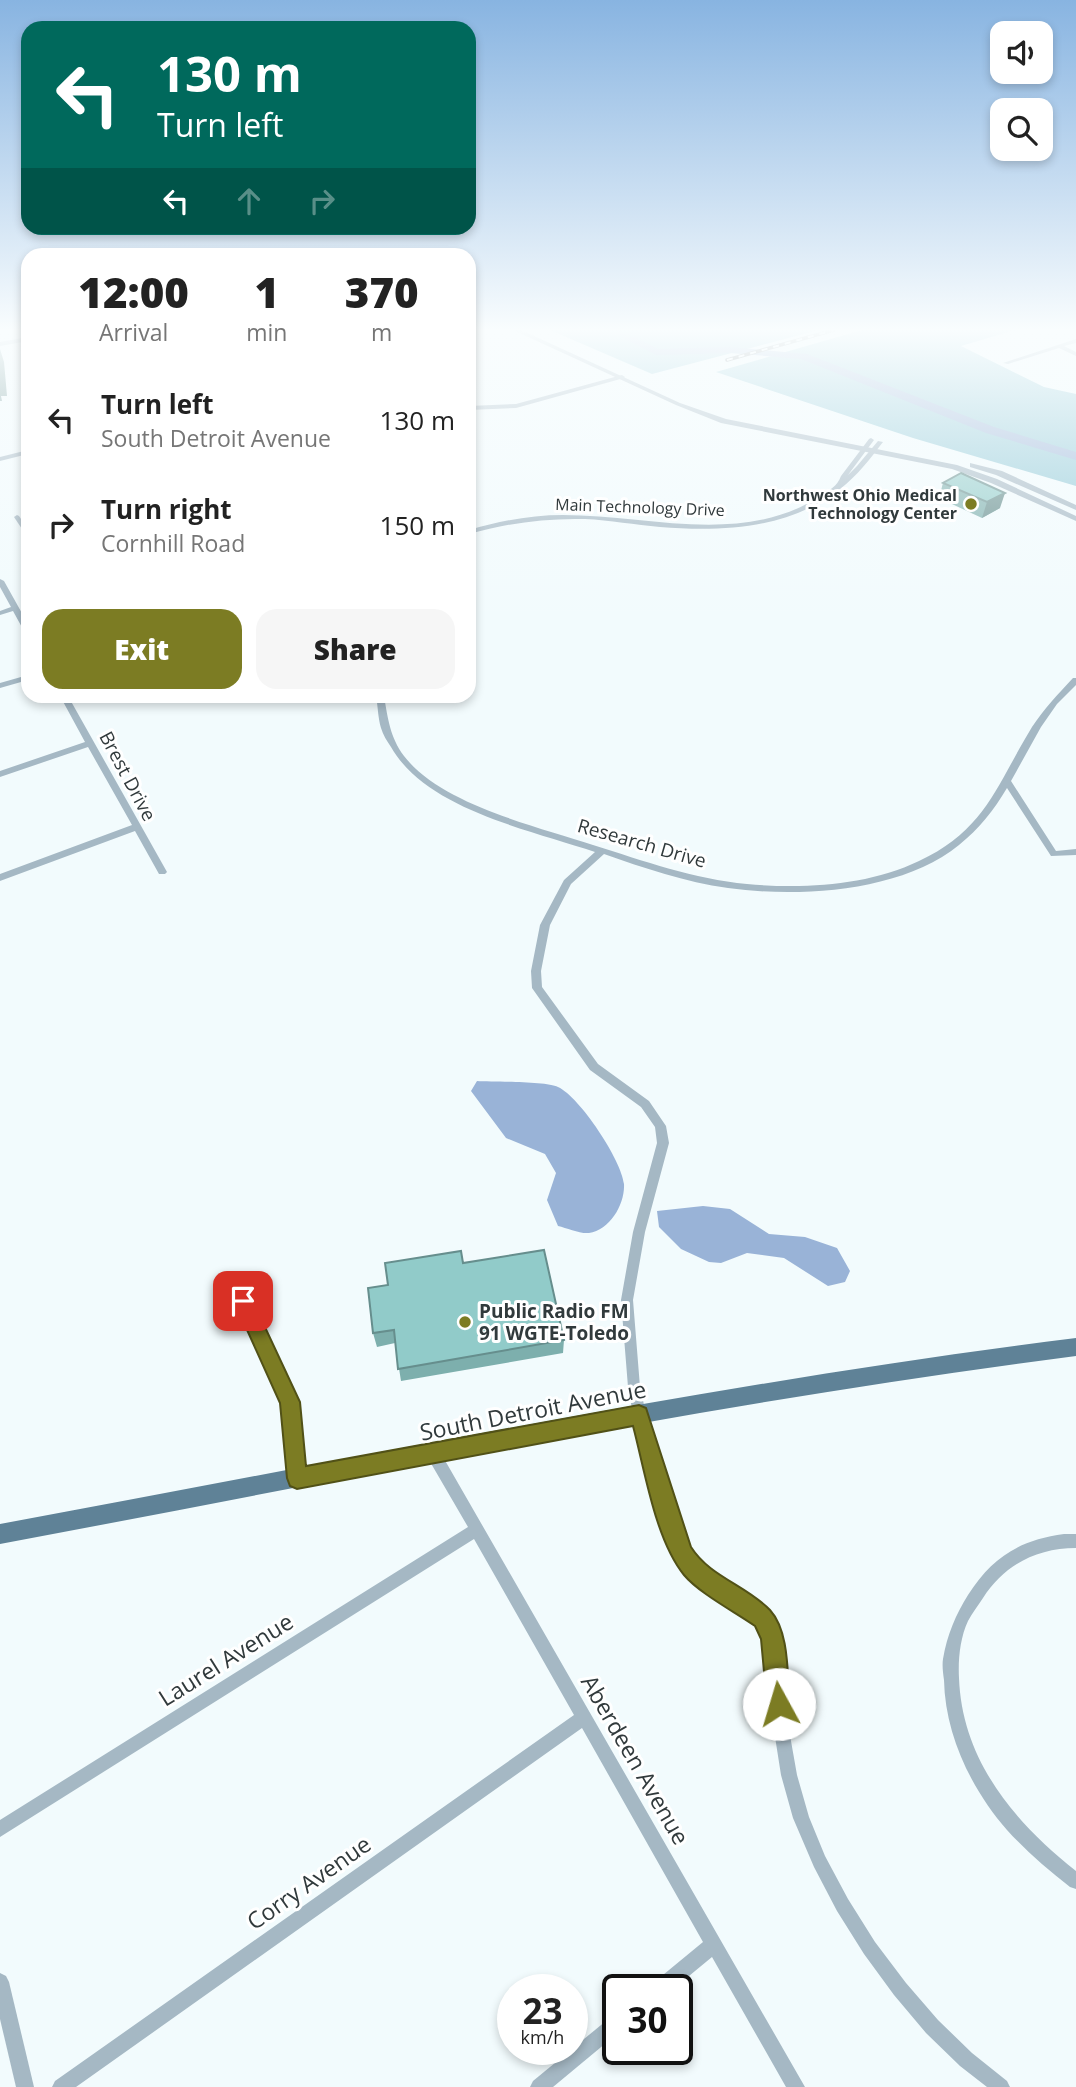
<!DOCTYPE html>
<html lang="en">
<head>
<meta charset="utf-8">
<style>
  body { margin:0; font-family:"Open Sans",sans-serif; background:#f6f6f6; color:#222; height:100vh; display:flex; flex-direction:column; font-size:26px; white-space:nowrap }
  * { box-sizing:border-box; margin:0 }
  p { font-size:23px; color:#767676 }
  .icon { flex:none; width:38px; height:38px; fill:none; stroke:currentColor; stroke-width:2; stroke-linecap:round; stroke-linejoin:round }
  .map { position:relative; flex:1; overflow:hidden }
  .side { position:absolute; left:21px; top:248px; width:455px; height:455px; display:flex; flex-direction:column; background:#fff; border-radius:21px; box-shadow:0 4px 10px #0003 }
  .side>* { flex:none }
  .banner { position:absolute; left:21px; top:21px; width:455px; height:214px; border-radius:21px; box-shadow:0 4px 10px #0003; background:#00695c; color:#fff; overflow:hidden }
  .fabs { position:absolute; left:990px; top:21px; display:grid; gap:14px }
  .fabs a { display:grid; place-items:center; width:63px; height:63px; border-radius:14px; background:#fff; box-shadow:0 4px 10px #0003; font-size:35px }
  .speed { position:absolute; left:497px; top:1974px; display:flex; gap:14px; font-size:35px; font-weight:700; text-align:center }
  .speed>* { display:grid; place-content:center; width:91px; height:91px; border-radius:50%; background:#fff; box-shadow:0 4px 10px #0003; line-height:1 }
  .speed small { font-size:18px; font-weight:400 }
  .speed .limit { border:4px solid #111; border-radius:10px; background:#fff; color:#111 }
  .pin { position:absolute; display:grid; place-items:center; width:60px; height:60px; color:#fff; margin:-30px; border-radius:14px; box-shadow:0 4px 10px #0006 }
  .me { position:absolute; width:77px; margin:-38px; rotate:354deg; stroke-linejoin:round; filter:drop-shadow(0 0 5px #0008) }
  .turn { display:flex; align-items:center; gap:24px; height:147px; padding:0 21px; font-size:32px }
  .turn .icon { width:91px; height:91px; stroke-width:2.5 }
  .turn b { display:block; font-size:49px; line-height:60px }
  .lanes { display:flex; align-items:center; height:66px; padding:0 21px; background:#0003; justify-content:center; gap:35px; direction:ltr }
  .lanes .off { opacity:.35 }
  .eta { display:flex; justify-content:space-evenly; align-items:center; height:119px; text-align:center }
  .eta b { font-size:42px; font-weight:800; line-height:49px }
  .action { display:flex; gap:14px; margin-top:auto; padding:14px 21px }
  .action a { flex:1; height:80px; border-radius:21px; background:#7c7c23; color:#fff; font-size:28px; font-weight:800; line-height:80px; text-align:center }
  .action a+a { background:#f6f6f6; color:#222 }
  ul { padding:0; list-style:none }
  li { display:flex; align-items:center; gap:21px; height:105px; padding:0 21px }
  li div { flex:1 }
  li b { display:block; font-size:26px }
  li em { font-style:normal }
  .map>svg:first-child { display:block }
  .forest { fill:#92c9d7 }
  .water { fill:#99b3d7 }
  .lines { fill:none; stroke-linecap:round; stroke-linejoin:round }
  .river { fill:#99b3d7; fill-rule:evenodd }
  .minor { fill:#a5b8c4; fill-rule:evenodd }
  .tertiary { fill:#a5b8c4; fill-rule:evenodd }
  .primary { fill:#5f8297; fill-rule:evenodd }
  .rail-casing { stroke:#656e70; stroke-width:3.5 }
  .rail { stroke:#fff; stroke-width:2; stroke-dasharray:6; stroke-linecap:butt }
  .wall { fill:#7dafad }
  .shaded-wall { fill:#668e8d }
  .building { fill:#91cbc9; stroke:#668e8d; stroke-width:2 }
  .route { fill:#7c7c23; stroke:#515117; stroke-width:2 }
  .poi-dot { fill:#7c7c23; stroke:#fff; stroke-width:2.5 }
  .labels { text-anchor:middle; stroke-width:6; stroke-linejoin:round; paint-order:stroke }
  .far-poi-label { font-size:16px; font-weight:bold; fill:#313a3c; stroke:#fff; text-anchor:end }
  .far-street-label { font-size:16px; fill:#313a3c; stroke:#fff }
  .street-label { font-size:19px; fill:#313a3c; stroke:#fff }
  .poi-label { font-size:19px; font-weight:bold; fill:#313a3c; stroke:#fff; text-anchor:start }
  .near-street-label { font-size:23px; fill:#313a3c; stroke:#fff }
</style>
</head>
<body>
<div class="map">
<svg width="1076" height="2087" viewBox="0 0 1076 2087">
  <rect width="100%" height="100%" fill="#f2fbfd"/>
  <g class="forest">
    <polygon points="550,330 819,330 652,374"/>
    <polygon points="862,330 1015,330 961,346 1044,387 1076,394 1076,486 913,438 716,372"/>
  </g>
  <g class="water">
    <path d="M 477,1081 C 494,1082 546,1081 558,1087 C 580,1097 622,1161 624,1184 C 625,1204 610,1230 589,1233 C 580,1234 567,1228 558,1226 L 547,1200 L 556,1173 L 545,1154 L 506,1138 L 471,1091 Z"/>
    <polygon points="703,1206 730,1209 769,1234 805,1237 837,1248 850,1271 845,1282 828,1286 784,1258 747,1253 721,1263 709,1262 681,1249 659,1227 657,1211"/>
  </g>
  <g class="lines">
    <polygon class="river" points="608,330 621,330 658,349 730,347 807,354 994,427 1076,452 1076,460 986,433 801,359 730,353 656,355"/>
    <g class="minor">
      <polygon points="28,337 28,341 0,346 0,342"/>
      <polygon points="1076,339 1076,343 1064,346 1076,352 1076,356 1059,348 1008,364 1003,363"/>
      <polygon points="622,375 625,377 624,378 516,408 469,410 469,406 516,404"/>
      <path d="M 871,438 L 874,440 L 848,475 L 857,466 L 878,441 L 883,442 C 870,459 857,476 840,489 C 789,529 722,532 660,527 C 635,525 610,520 585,519 C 545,518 508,523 469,534 L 469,530 C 500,521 531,515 563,515 C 648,515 741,546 819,497 C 829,490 837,487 841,476 L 869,439 Z"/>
      <polygon points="28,450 28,454 0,461 0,457"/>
      <polygon points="17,515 19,516 28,529 28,536 26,535 14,517"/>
      <polygon points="0,579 4,581 28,624 28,633 24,631 13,611 0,615 0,611 11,607 0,587"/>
      <polygon points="28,675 28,680 0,688 0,683"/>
      <path d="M 1073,678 L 1076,678 L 1076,685 L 1057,704 L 1041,727 L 1011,781 L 1056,851 L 1076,849 L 1076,855 L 1051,856 L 1007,788 C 994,810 979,829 959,845 C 902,892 798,898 728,888 C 685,882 644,868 604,854 L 571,884 L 550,925 L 541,971 L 542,987 L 598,1064 L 649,1101 L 666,1126 L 669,1143 L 645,1232 L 633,1300 L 640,1387 L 651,1436 L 679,1530 L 688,1550 L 698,1565 L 768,1614 L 777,1633 L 779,1638 L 788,1724 L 797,1775 L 809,1817 L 825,1856 L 848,1899 L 875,1942 L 906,1983 L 938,2020 L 972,2053 L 1007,2081 L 1010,2087 L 987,2087 L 960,2066 L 926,2033 L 894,1995 L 864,1954 L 837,1911 L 814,1867 L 793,1818 L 781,1775 L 773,1724 L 765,1639 L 758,1624 L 688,1575 L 678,1560 L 665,1531 L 637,1436 L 628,1387 L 621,1300 L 633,1232 L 657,1143 L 655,1127 L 641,1107 L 590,1070 L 532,988 L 531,971 L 540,925 L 564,880 L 595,852 C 531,830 427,810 391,747 C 387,741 383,735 381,728 C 378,718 378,707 376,696 L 384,696 C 388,719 390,737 404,756 C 442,805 536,826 593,845 C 644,861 694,879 747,884 C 803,889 867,886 919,861 C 986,830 997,784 1032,727 C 1044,709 1058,694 1073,678 Z"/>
      <polygon points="60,696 68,696 167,872 165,874 159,874 135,831 0,881 0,874 132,825 88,747 0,777 0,771 85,742"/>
      <polygon points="232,1273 236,1274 291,1385 299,1418 304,1478 302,1483 297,1485 292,1483 290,1478 285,1418 279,1386 226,1278 228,1274"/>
      <polygon points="434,1448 439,1450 805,2087 786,2087 712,1957 672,1990 650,1990 652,1984 703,1942 582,1728 76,2087 52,2087 55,2081 574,1715 474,1539 0,1837 0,1820 468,1527 429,1460 427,1455 429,1450"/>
      <path d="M 1064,1534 L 1076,1534 L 1076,1548 C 1037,1548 1004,1565 983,1598 C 978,1606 972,1613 968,1621 C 960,1638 958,1660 959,1678 C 962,1760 1014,1822 1076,1871 L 1076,1889 L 1070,1887 C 1047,1869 1026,1851 1007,1830 C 971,1789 945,1734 944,1680 C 943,1673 942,1665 943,1659 C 947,1635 956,1614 968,1595 C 992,1557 1020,1540 1064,1534 Z"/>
      <polygon points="0,1973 6,1976 9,1982 34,2087 16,2087 0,2019"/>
      <polygon points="618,2013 618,2033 553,2087 530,2087 533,2081 612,2016"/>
    </g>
    <g class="tertiary">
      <polygon points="513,330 521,330 680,403 726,419 957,465 997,479 1076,516 1076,521 991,483 952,469 721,423 676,405"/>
      <polygon points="970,463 1002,471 1076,505 1076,510 996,475 970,467"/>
    </g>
    <path class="primary" d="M 1076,1338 L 1076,1356 C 715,1402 358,1477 0,1544 L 0,1524 C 358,1458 715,1383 1076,1338 Z"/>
    <g class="rail-casing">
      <polyline id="rail" points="727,360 834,330"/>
    </g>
    <use href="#rail" class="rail"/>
  </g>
  <g class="wall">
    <polygon points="943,483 1000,508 982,518 939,498"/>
    <polygon points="463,1263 564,1340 563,1353 401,1381 395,1343 377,1347 373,1333"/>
  </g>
  <g class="shaded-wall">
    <polygon points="0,349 4,362 7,396 1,396 2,401 0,401"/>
    <polygon points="1005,493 1000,508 982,518 987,502"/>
  </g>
  <g class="building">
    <polygon points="961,473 1005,493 987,502 943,483"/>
    <polygon points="544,1250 564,1340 398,1369 394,1330 373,1333 368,1288 388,1285 385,1263 461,1251 463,1263"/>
  </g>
  <linearGradient id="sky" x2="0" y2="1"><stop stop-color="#88b4e1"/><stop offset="0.53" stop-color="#f9fdfe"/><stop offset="1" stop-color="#f9fdfe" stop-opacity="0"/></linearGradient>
  <rect width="1076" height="622" fill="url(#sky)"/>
  <path class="route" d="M 243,1293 L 250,1295 L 300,1402 L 306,1466 L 639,1405 L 646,1408 L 691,1547 C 710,1577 746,1585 770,1610 C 790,1632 787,1676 790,1704 L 787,1712 L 779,1715 L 770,1712 L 767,1704 L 761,1639 L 755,1626 C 735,1612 699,1593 684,1575 C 655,1539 645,1471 633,1426 L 297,1489 L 290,1486 L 287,1478 L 280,1403 L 234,1301 L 237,1295 Z"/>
  <g class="poi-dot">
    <circle cx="971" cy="504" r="7"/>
    <circle cx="465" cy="1322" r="7"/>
  </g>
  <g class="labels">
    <g class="far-poi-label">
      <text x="957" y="501">Northwest Ohio Medical<tspan x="957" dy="18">Technology Center</tspan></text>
    </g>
    <g class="far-street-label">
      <text transform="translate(640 507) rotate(2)" y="6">Main Technology Drive</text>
    </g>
    <g class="street-label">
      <text transform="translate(128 776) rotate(62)" y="7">Brest Drive</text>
      <text transform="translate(642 843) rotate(16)" y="7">Research Drive</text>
    </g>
    <g class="poi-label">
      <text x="479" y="1318">Public Radio FM<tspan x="479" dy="22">91 WGTE-Toledo</tspan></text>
    </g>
    <g class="near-street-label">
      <text transform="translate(533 1411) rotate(-11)" y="8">South Detroit Avenue</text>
      <text transform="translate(226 1660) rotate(-32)" y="8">Laurel Avenue</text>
      <text transform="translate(635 1760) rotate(60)" y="8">Aberdeen Avenue</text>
      <text transform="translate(309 1883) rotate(-35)" y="8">Corry Avenue</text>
    </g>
  </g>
</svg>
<div class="fabs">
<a><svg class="icon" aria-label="sound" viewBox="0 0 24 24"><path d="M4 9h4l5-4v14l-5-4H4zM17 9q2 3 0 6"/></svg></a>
<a><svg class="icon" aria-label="search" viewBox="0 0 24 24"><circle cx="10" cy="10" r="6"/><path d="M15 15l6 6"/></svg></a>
</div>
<div class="speed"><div>23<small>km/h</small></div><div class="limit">30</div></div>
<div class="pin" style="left:243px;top:1301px;background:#d93025"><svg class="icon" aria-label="arrive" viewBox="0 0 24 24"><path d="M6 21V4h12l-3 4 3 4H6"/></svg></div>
<svg class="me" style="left:779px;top:1704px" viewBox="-20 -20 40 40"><circle r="19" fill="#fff"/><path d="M0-13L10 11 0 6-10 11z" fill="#7c7c23"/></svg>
<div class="banner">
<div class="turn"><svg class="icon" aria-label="left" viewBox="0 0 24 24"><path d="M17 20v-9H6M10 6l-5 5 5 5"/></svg><div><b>130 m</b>Turn left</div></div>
<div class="lanes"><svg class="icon" aria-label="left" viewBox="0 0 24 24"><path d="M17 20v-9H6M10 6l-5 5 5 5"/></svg><svg class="icon off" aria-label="ahead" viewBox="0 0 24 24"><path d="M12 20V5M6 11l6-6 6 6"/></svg><svg class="icon off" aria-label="right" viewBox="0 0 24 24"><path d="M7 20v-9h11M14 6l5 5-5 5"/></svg></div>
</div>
<section class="side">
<div class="eta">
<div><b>12:00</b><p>Arrival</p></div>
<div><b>1</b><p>min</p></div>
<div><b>370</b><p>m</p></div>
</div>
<ul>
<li><svg class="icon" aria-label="left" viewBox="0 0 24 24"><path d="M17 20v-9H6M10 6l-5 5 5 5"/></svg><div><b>Turn left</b><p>South Detroit Avenue</p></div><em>130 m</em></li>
<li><svg class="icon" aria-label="right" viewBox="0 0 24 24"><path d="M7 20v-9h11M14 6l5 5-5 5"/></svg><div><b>Turn right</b><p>Cornhill Road</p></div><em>150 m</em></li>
</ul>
<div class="action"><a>Exit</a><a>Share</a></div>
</section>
</div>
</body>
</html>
